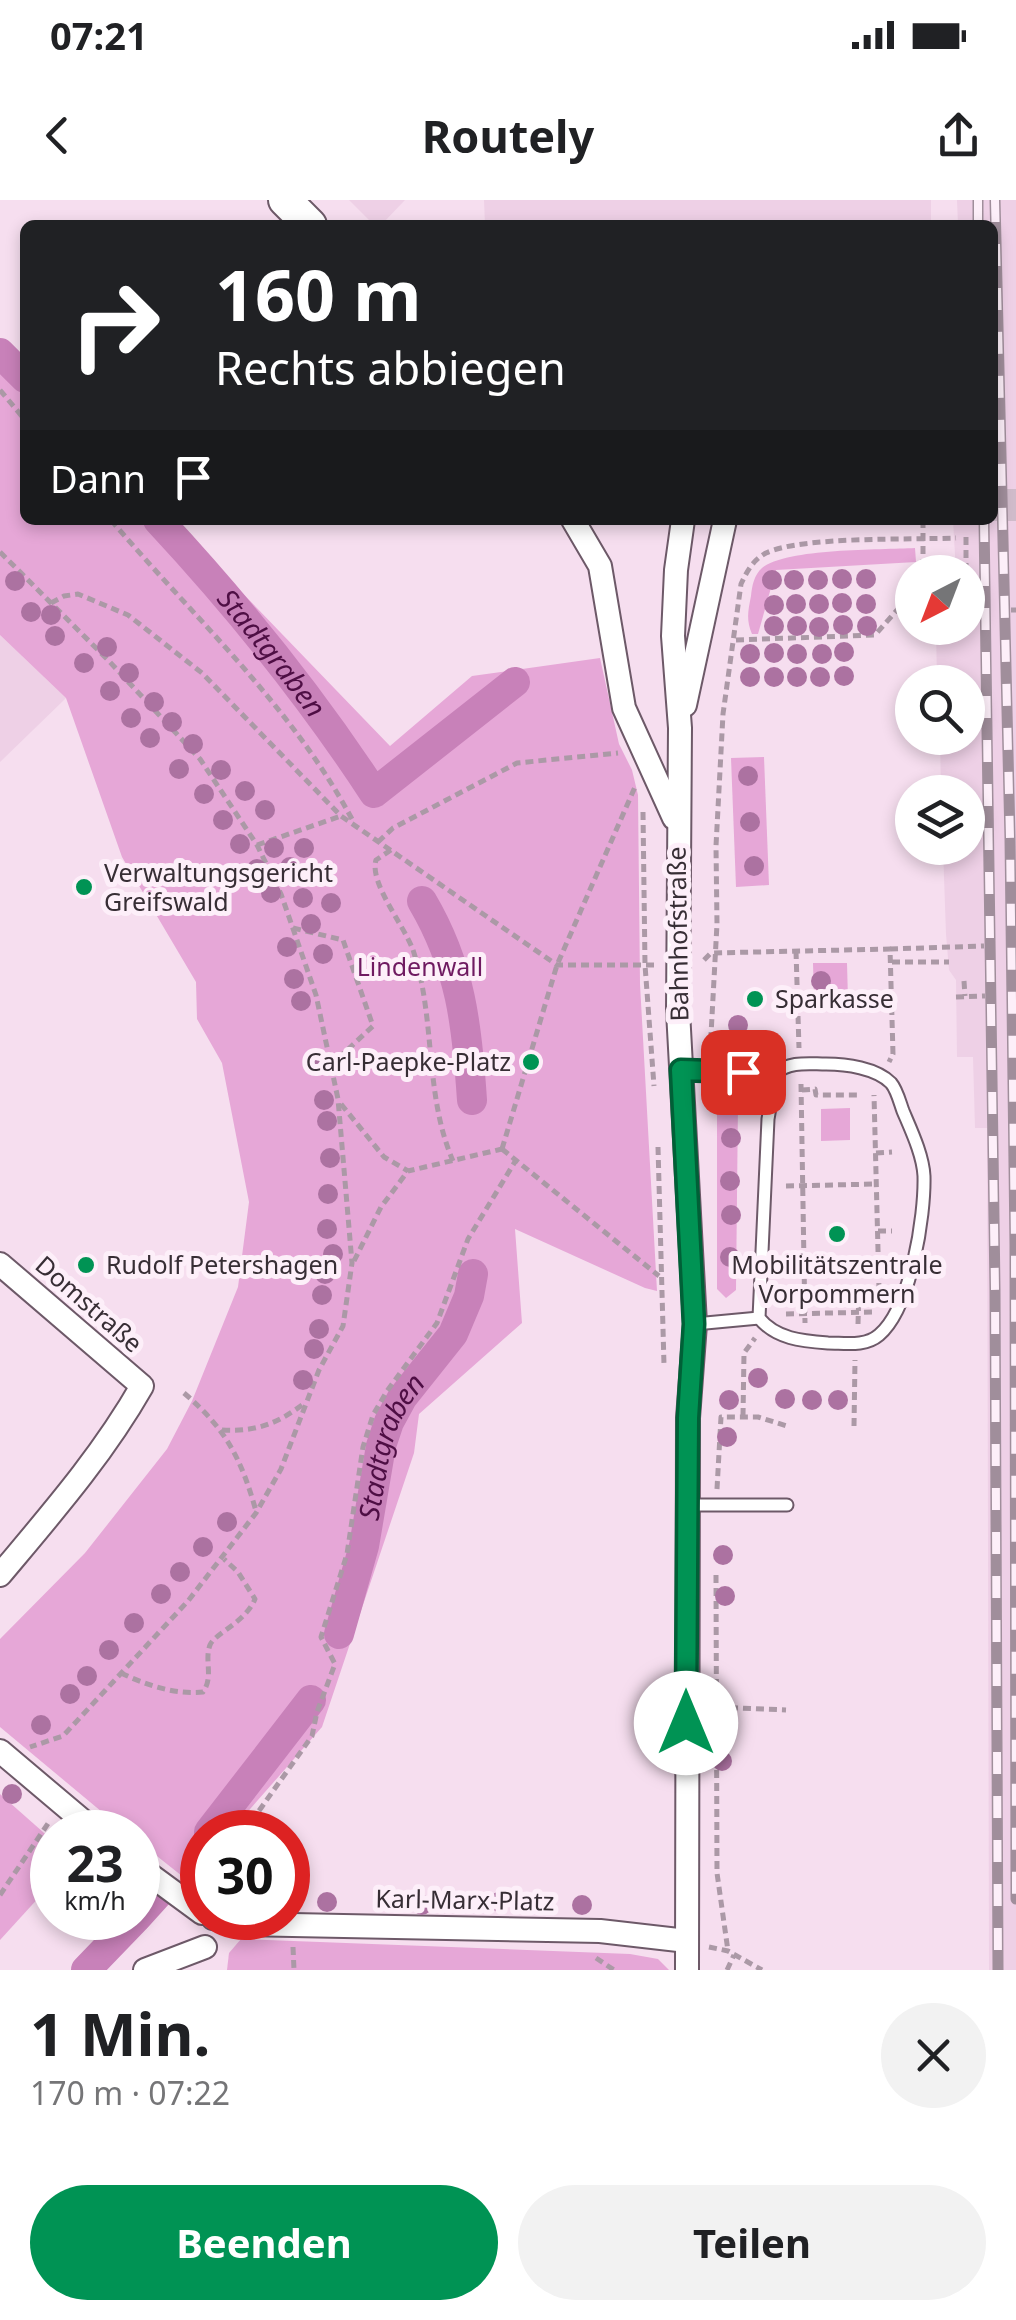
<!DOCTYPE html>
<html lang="de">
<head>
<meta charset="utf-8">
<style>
  body { margin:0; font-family:"Noto Sans",sans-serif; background:#f2f2f2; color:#202124; height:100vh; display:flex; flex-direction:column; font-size:38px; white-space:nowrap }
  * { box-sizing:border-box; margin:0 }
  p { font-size:32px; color:#757577 }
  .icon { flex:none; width:55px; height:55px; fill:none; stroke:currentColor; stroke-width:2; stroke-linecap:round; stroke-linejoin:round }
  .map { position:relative; height:1770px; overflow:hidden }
  .sheet { display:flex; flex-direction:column; background:#fff; flex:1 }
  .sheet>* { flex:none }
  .guide { position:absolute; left:20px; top:20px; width:978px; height:305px; border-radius:15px; box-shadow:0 5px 15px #0003; background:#202124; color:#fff; overflow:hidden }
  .needle { width:65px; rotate:222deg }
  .controls { position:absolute; left:895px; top:355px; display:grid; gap:20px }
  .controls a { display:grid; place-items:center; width:90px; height:90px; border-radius:50%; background:#fff; box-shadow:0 5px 15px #0003; font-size:50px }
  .speed { position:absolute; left:30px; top:1610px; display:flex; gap:20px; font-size:50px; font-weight:700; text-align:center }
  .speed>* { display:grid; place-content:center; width:130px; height:130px; border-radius:50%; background:#fff; box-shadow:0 5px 15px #0003; line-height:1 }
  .speed small { font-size:25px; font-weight:400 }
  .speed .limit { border:15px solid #d22; background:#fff; color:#111 }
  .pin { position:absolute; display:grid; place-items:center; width:85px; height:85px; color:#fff; margin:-42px; border-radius:20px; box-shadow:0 5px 15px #0006 }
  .me { position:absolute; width:110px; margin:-55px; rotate:0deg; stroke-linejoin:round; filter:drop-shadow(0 0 8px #0008) }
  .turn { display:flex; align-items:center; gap:35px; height:210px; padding:0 30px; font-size:45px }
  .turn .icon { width:130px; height:130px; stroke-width:2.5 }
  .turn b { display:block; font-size:70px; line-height:85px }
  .then { display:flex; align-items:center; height:95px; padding:0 30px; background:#0003; gap:20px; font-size:38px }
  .round { display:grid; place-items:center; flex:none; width:105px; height:105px; border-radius:52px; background:#f2f2f2 }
  .summary { display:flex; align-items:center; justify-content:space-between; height:170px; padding:0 30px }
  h1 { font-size:60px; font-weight:700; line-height:75px }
  .action { display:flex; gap:20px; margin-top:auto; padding:20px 30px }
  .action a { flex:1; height:115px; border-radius:60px; background:#009354; color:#fff; font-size:40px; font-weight:700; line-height:115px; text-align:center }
  .action a+a { background:#f2f2f2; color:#202124 }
  .status { display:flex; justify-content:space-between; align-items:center; height:70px; padding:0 50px; background:#fff; direction:ltr }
  .status svg { height:28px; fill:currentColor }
  header { display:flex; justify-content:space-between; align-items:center; height:130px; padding:0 30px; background:#fff; font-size:45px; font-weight:700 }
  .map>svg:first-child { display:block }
  .built { fill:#eed0e6 }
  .green { fill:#e6a7d7 }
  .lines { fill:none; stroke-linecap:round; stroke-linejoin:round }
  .canal { stroke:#c881b9; stroke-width:30 }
  .secondary-tunnel { stroke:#d0bbca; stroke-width:32; stroke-dasharray:32 16; stroke-linecap:butt }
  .lane-casing { stroke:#6d5968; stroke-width:15 }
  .street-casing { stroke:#6d5968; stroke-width:26 }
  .secondary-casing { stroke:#6d5968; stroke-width:36 }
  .path { stroke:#ab99a6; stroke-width:5; stroke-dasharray:8 5; stroke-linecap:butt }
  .lane { stroke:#fff; stroke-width:11 }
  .street { stroke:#fff; stroke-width:22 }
  .secondary { stroke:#fff; stroke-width:32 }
  .rail-casing { stroke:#a08e9b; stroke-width:11 }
  .rail { stroke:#fdeff9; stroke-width:8; stroke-dasharray:22; stroke-linecap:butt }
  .path-bridge { stroke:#ab99a6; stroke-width:5; stroke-dasharray:8 5; stroke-linecap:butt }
  .tree { fill:#ac72a1 }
  .route-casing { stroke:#006037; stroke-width:25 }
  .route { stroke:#009354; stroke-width:18 }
  .poi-dot { fill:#009354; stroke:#fdeff9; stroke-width:4 }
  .labels { text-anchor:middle; stroke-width:10; stroke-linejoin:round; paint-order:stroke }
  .poi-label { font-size:25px; fill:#372e35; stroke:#fdeff9; text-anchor:start }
  .street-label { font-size:25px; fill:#372e35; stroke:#fdeff9 }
  .park-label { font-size:25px; fill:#6f1a61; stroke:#fdeff9 }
  .water-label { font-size:28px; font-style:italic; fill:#4e0e44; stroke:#fdeff9 }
</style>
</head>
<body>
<div class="status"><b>07:21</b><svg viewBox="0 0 49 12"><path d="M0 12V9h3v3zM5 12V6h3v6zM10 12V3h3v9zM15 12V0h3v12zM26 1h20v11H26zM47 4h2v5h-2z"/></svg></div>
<header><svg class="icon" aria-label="back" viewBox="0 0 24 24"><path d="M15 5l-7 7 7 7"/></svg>Routely<svg class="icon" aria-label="share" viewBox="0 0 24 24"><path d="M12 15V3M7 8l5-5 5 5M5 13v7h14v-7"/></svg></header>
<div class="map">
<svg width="1016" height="1770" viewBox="0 0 1016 1770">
  <rect width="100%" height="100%" fill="#f6deef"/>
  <g class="built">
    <polygon points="349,0 405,0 381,25 374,25"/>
    <polygon points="484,0 931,0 931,25 485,25"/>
    <polygon points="957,0 1016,0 1016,1770 989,1770 987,928 975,928 973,857 957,857 956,780 949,770 946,734 943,648 968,648 968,592 941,592 940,538 968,538 968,482 937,482 936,428 968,428 968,372 956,372 953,320 992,320 992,25 958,25"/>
    <polygon points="0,435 66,498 0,562"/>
  </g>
  <g class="green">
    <polygon points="0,142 25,168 25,320 172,320 390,546 472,476 600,458 619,544 632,570 638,595 640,784 657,1091 645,1088 515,1029 522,1123 419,1214 414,1253 322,1527 230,1632 202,1632 202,1664 191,1677 182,1676 138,1641 138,1632 126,1632 0,1527 0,1439 85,1353 167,1249 192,1201 238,1087 249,1002 222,863 197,819 196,782 122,657 66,498 0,435"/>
    <path d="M 915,348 L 916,362 L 776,370 L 758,434 L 752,434 C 746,420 748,411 751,396 C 752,386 754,375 762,368 C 786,348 881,350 915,348 Z"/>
    <polygon points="764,557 769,685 736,687 731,558"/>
    <polygon points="813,763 847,763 848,800 814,801"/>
    <polygon points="728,891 735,894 738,902 736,1090 726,1098 717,1089 717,901 720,894"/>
    <polygon points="850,908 850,940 821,941 821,909"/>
    <polygon points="0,1594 52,1640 52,1683 0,1740"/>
    <polygon points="241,1739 630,1754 658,1759 669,1770 227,1770 229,1753"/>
  </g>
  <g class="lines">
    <g class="canal">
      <polyline points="0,153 25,178"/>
      <path id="s1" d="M 158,320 C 238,406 310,495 374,593 L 515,482"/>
      <path d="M 422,701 C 461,767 467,825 472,900"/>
      <path id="s2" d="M 339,1434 L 364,1346 L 381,1246 L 389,1222 L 402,1198 L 453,1134 L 469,1096 L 473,1074"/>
      <polyline points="209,1632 311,1500"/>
      <polyline points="138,1716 157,1695"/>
      <polyline points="86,1770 136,1718"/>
    </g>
    <polyline class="secondary-tunnel" points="992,305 1016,305"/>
    <g class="lane-casing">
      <g id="lane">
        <path d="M 681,870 L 776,873 C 790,861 808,864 826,864 C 846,864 876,868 891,883 C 897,890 900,903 903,911 C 911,930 923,955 924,976 C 925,1016 911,1108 879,1135 C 865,1147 845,1143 828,1143 C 802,1141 776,1139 759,1118 L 768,919 L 776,873"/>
        <polyline points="695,1124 759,1118"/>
        <polyline points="687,1305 787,1305"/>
      </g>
    </g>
    <g class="street-casing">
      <g id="street">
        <polyline points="573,320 600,366 624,508 674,618"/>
        <polyline points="683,320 676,370 673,436 680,528 678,811 695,1124 688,1218 687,1770"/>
        <polyline points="685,505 725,320"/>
        <path d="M 0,1064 L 142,1186 C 102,1256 51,1314 0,1375"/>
        <polyline points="0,1551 96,1632"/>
        <polyline points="138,1666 202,1713"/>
        <polyline points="213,1718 240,1724 600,1731 687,1741"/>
        <polyline points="145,1770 205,1747"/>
      </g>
    </g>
    <g class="secondary-casing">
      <polyline id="secondary" points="285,0 310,25"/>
    </g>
    <g class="path">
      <polyline points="0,190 25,220"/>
      <path d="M 111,320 C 194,418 294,508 354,623"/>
      <polyline points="966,337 966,372"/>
      <polyline points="0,352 108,460 200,559 257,645 281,694 316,795 338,899 352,1063 343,1126 319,1170 281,1269 256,1313 188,1401 63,1536 30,1547"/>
      <polyline points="923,361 924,372"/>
      <polyline points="51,403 64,396 78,394 128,415 202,473 341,616 557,765 655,765"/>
      <polyline points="1011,410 1016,410"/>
      <polyline points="968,419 978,419"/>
      <polyline points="736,440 875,435 912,393"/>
      <polyline points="643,612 645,765 654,886"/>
      <polyline points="378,642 393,628 517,563 618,553"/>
      <polyline points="257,645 341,616"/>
      <path d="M 391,650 L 376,660 C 369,683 404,725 413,750 C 436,818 424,894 453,961"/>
      <polyline points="293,728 343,740 373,826 330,866"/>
      <polyline points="890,749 984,746"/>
      <polyline points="796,751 799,848"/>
      <polyline points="704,760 711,753 890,749 893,854 889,862"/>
      <polyline points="892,762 949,762"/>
      <polyline points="964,781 965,796"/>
      <polyline points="956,797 985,796"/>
      <path d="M 710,853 L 717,724 L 716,646 L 723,514 L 741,384 C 747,371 753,360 766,353 C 802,336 911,340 956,338"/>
      <polyline points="801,884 805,1123"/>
      <polyline points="802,890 815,889 816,895 859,895"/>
      <polyline points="341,904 384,957 408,971"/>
      <polyline points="658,947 664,1165"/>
      <polyline points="502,949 557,765 635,587"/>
      <polyline points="502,949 659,1076"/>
      <polyline points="876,953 892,952"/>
      <polyline points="786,986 876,984"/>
      <polyline points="878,1031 892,1031"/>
      <polyline points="783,1060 804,1060"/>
      <polyline points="354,1061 381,1007 408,971 502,949"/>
      <polyline points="786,1114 875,1112"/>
      <polyline points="858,1124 859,1090 879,1089 874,895"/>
      <path d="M 184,1193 C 226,1229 241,1258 256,1311"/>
      <polyline points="743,1216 744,1153 755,1138"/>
      <polyline points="854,1226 855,1160"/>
      <path d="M 222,1230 C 257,1232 279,1223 306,1202"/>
      <polyline points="717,1289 721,1217 758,1217 787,1226"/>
      <polyline points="716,1375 717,1673 728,1751"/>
      <path d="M 121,1473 C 146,1485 175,1495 203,1492 C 214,1476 204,1461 210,1445 C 215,1433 245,1423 255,1399 L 238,1372 L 224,1359"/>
      <polyline points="717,1507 786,1510"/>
      <polyline points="244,1632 312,1536 317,1512 335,1464 321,1437 347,1354 363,1247 373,1215 387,1191 437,1123 468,1039 516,960"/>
      <polyline points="0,1695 49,1622"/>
      <polyline points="293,1747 294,1770"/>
      <polyline points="709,1747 728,1751 762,1770"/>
      <polyline points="596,1758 614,1770"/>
      <polyline points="727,1770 734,1755"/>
    </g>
    <use href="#lane" class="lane"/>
    <use href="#street" class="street"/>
    <use href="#secondary" class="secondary"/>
    <g class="rail-casing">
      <g id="rail">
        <polyline points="978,0 978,25"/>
        <polyline points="995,0 1010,638 1015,1045 1016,1699"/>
        <polyline points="984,320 995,1090 998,1770"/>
      </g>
    </g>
    <use href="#rail" class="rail"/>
    <polyline class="path-bridge" points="923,320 923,361"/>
  </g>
  <g class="tree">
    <circle cx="842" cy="379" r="10"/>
    <circle cx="866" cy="379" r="10"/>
    <circle cx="772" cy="380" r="10"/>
    <circle cx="794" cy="380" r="10"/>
    <circle cx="818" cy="380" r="10"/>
    <circle cx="15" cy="381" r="10"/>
    <circle cx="842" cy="403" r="10"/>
    <circle cx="796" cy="404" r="10"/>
    <circle cx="819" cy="404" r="10"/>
    <circle cx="866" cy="404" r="10"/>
    <circle cx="774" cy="405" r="10"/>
    <circle cx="31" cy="412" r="10"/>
    <circle cx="51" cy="415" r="10"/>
    <circle cx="843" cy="425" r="10"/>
    <circle cx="774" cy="426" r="10"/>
    <circle cx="797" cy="426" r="10"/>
    <circle cx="867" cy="426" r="10"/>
    <circle cx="819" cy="427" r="10"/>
    <circle cx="55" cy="436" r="10"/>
    <circle cx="107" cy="447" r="10"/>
    <circle cx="844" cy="452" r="10"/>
    <circle cx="774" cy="453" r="10"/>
    <circle cx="750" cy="454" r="10"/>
    <circle cx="797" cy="454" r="10"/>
    <circle cx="822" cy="454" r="10"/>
    <circle cx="84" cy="463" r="10"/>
    <circle cx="129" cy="473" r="10"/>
    <circle cx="844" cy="476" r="10"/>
    <circle cx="750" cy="477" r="10"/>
    <circle cx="774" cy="477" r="10"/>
    <circle cx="797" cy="477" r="10"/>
    <circle cx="820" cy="477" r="10"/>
    <circle cx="110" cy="491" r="10"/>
    <circle cx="154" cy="502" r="10"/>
    <circle cx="131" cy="518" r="10"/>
    <circle cx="172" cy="522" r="10"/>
    <circle cx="150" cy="538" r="10"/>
    <circle cx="193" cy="544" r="10"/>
    <circle cx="179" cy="569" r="10"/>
    <circle cx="221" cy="570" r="10"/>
    <circle cx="748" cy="576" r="10"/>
    <circle cx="245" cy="591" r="10"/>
    <circle cx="204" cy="594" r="10"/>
    <circle cx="265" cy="610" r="10"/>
    <circle cx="223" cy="620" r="10"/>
    <circle cx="750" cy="622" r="10"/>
    <circle cx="240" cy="644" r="10"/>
    <circle cx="274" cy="648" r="10"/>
    <circle cx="304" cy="648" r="10"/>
    <circle cx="754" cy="666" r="10"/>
    <circle cx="290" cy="667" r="10"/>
    <circle cx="257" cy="669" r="10"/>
    <circle cx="316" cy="674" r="10"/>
    <circle cx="271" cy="693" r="10"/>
    <circle cx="303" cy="698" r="10"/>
    <circle cx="331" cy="703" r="10"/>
    <circle cx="311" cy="724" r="10"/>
    <circle cx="287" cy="747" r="10"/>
    <circle cx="323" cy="754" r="10"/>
    <circle cx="294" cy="779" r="10"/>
    <circle cx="821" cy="781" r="10"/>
    <circle cx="301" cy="801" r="10"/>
    <circle cx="738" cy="825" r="10"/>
    <circle cx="318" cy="861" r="10"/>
    <circle cx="324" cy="900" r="10"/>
    <circle cx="730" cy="901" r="10"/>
    <circle cx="327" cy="921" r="10"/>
    <circle cx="731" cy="938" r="10"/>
    <circle cx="330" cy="958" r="10"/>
    <circle cx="730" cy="981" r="10"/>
    <circle cx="328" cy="994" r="10"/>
    <circle cx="731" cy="1015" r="10"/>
    <circle cx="327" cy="1029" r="10"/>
    <circle cx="333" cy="1054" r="10"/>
    <circle cx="730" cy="1057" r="10"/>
    <circle cx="325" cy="1074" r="10"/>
    <circle cx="322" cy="1095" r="10"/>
    <circle cx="319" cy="1129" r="10"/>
    <circle cx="314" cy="1149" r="10"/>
    <circle cx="758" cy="1178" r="10"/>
    <circle cx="303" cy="1180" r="10"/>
    <circle cx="785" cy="1199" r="10"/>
    <circle cx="729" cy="1200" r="10"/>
    <circle cx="812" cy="1200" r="10"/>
    <circle cx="838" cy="1200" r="10"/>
    <circle cx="727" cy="1237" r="10"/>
    <circle cx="227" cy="1322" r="10"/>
    <circle cx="203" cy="1347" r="10"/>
    <circle cx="723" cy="1355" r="10"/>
    <circle cx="180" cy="1372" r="10"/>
    <circle cx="161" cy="1394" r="10"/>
    <circle cx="725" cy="1396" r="10"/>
    <circle cx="134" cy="1423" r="10"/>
    <circle cx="109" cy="1450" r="10"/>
    <circle cx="87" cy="1476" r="10"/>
    <circle cx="70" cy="1494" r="10"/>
    <circle cx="41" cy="1525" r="10"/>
    <circle cx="722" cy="1561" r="10"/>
    <circle cx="12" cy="1594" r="10"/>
    <circle cx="327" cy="1702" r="10"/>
    <circle cx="499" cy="1702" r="10"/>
    <circle cx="422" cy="1705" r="10"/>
    <circle cx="582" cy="1705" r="10"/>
  </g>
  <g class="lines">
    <g class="route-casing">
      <polyline id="route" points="686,1523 688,1218 694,1124 681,870 743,872"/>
    </g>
    <use href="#route" class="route"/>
  </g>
  <g class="poi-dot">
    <circle cx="84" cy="687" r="10"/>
    <circle cx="755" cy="799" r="10"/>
    <circle cx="531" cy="862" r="10"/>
    <circle cx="837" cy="1034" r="10"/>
    <circle cx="86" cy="1065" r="10"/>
  </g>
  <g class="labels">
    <g class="poi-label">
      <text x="104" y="682">Verwaltungsgericht<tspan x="104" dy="29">Greifswald</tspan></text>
      <text x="775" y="808">Sparkasse</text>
      <text x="511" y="871" text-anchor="end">Carl-Paepke-Platz</text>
      <text x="106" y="1074">Rudolf Petershagen</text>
      <text x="837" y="1074" text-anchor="middle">Mobilitätszentrale<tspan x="837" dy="29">Vorpommern</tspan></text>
    </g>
    <g class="street-label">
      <text transform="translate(678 734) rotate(-91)" y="9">Bahnhofstraße</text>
      <text transform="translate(89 1104) rotate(41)" y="9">Domstraße</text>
      <text transform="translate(465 1700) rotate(1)" y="9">Karl-Marx-Platz</text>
    </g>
    <g class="park-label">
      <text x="420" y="776">Lindenwall</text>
    </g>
    <g class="water-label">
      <text dy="10" stroke="none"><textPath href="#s1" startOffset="175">Stadtgraben</textPath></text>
      <text dy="10" stroke="none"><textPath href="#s2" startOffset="195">Stadtgraben</textPath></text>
    </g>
  </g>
</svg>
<div class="controls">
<a><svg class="needle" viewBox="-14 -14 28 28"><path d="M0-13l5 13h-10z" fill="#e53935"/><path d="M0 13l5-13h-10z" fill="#757577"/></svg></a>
<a><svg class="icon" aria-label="search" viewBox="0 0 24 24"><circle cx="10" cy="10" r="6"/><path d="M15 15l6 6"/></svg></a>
<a><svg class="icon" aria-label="layers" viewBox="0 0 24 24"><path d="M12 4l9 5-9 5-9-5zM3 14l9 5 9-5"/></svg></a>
</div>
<div class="speed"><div>23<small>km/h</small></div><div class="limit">30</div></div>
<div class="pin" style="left:743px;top:872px;background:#d93025"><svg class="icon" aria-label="arrive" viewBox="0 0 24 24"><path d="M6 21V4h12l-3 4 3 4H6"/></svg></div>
<svg class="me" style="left:686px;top:1523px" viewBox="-20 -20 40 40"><circle r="19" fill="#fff"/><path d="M0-13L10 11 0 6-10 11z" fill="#009354"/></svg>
<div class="guide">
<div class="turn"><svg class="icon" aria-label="right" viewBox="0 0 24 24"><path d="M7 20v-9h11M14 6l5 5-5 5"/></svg><div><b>160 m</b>Rechts abbiegen</div></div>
<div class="then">Dann<svg class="icon" aria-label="arrive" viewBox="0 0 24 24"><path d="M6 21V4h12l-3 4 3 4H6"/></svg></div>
</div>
</div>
<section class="sheet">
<div class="summary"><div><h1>1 Min.</h1><p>170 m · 07:22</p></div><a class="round"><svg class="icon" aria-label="close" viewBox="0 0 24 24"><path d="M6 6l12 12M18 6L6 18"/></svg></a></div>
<div class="action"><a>Beenden</a><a>Teilen</a></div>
</section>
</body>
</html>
